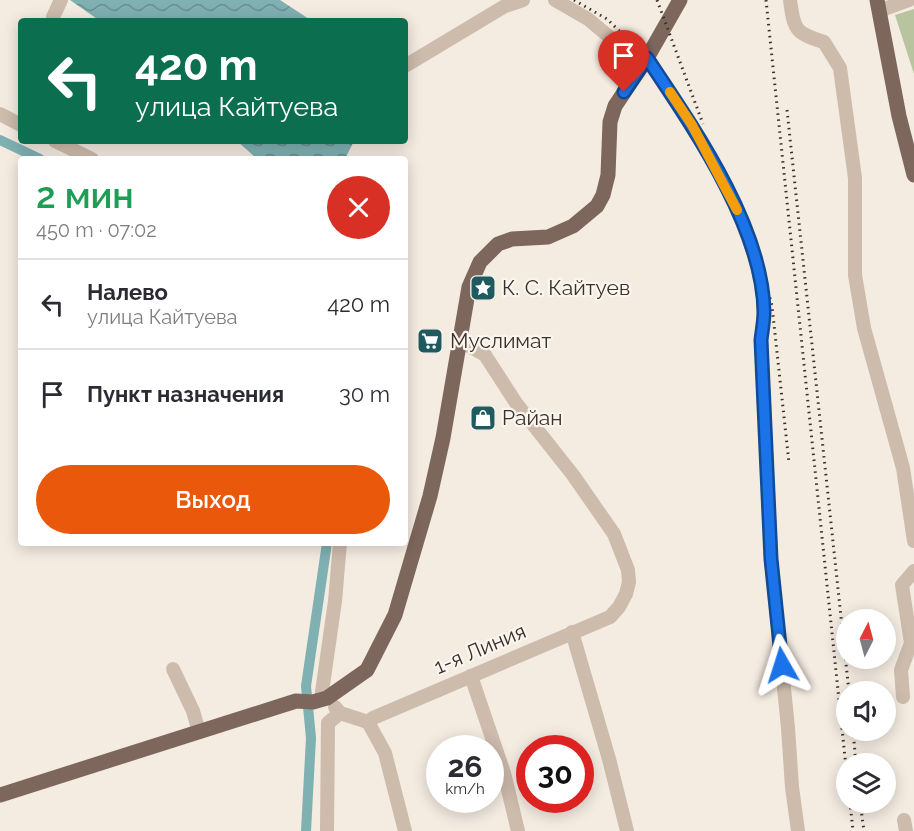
<!DOCTYPE html>
<html lang="ru">
<head>
<meta charset="utf-8">
<style>
  body { margin:0; font-family:Raleway,sans-serif; background:#f7f7f7; color:#2b2b33; height:100vh; display:flex; flex-direction:column; font-size:22px; white-space:nowrap }
  * { box-sizing:border-box; margin:0 }
  p { font-size:20px; color:#7c7c81 }
  .icon { flex:none; width:33px; height:33px; fill:none; stroke:currentColor; stroke-width:2; stroke-linecap:round; stroke-linejoin:round }
  .map { position:relative; flex:1; overflow:hidden }
  .sheet { position:absolute; left:18px; top:156px; width:390px; height:390px; display:flex; flex-direction:column; background:#fff; border-radius:6px; box-shadow:0 3px 15px #0003 }
  .sheet>* { flex:none }
  .guide { position:absolute; left:18px; top:18px; width:390px; height:126px; border-radius:6px; box-shadow:0 3px 15px #0003; background:#0b6e4f; color:#fff; overflow:hidden }
  .needle { width:39px; rotate:6deg }
  .fabs { position:absolute; left:836px; top:609px; display:grid; gap:12px }
  .fabs a { display:grid; place-items:center; width:60px; height:60px; border-radius:50%; background:#fff; box-shadow:0 3px 15px #0003; font-size:30px }
  .speed { position:absolute; left:426px; top:735px; display:flex; gap:12px; font-size:30px; font-weight:700; text-align:center }
  .speed>* { display:grid; place-content:center; width:78px; height:78px; border-radius:50%; background:#fff; box-shadow:0 3px 15px #0003; line-height:1 }
  .speed small { font-size:15px; font-weight:400 }
  .speed .limit { border:9px solid #d22; background:#fff; color:#111 }
  .pin { position:absolute; display:grid; place-items:center; width:51px; height:51px; color:#fff; margin:-62px -26px; border-radius:50% 50% 50% 0; rotate:-45deg; box-shadow:0 0 6px #0007 }
  .pin .icon { rotate:45deg }
  .me { position:absolute; width:66px; margin:-33px; rotate:354deg; stroke-linejoin:round; filter:drop-shadow(0 0 4px #0008) }
  .turn { display:flex; align-items:center; gap:21px; height:126px; padding:0 18px; font-size:27px }
  .turn .icon { width:78px; height:78px; stroke-width:2.5 }
  .turn b { display:block; font-size:42px; line-height:51px }
  .round { display:grid; place-items:center; flex:none; width:63px; height:63px; border-radius:32px; background:#f7f7f7 }
  .head { display:flex; align-items:center; justify-content:space-between; height:102px; padding:0 18px }
  h1 { font-size:36px; font-weight:600; line-height:45px; color:#1e9e55 }
  .button { display:flex; gap:12px; margin-top:auto; padding:12px 18px }
  .button a { flex:1; height:69px; border-radius:36px; background:#ea580c; color:#fff; font-size:24px; font-weight:600; line-height:69px; text-align:center }
  ul { padding:0; list-style:none }
  li { display:flex; align-items:center; gap:18px; height:90px; padding:0 18px; border-top:2px solid #e1e1e2 }
  li div { flex:1 }
  li b { display:block; font-size:22px }
  li em { font-style:normal }
  .map>svg:first-child { display:block }
  .park { fill:#b8c4a0 }
  .water { fill:url(#water-waves) }
  .lines { fill:none; stroke-linecap:round; stroke-linejoin:round }
  .canal { stroke:#7fb0b2; stroke-width:10 }
  .minor { stroke:#cdbbac; stroke-width:14 }
  .major { stroke:#7d675c; stroke-width:15 }
  .rail { stroke:#3b302b; stroke-width:3; stroke-dasharray:1.5 4.5; stroke-linecap:butt }
  .route-casing { stroke:#114b97; stroke-width:15 }
  .route { stroke:#1a73e8; stroke-width:10 }
  .slow { stroke:#f59e0b; stroke-width:10 }
  .labels { text-anchor:middle; stroke-width:4.5; stroke-linejoin:round; paint-order:stroke }
  .poi-label { font-size:21px; fill:#3b302b; stroke:#fbf5ee; text-anchor:start }
  .street-label { font-size:21px; fill:#3b302b; stroke:#fbf5ee }
</style>
</head>
<body>
<div class="map">
<svg width="914" height="831" viewBox="0 0 914 831">
  <defs>
    <pattern id="water-waves" width="16" height="10" patternUnits="userSpaceOnUse" patternTransform="scale(1.5)"><rect width="16" height="10" fill="#7fb0b2"/><path d="M0 5q4-4 8 0t8 0" fill="none" stroke="#699091"/></pattern>
  </defs>
  <rect width="100%" height="100%" fill="#f4ebe1"/>
  <polygon class="park" points="914,9 914,74 895,15"/>
  <g class="water">
    <polygon points="70,0 280,0 312,21 100,21"/>
    <polygon points="237,141 354,141 345,159 257,159"/>
  </g>
  <g class="lines">
    <g class="canal">
      <polyline points="0,140 40,159"/>
      <polyline points="306,831 311,738 306,686 327,543"/>
    </g>
    <g class="minor">
      <polyline points="555,0 588,19 643,65"/>
      <path d="M 790,0 C 794,30 795,33 824,42 L 840,68 L 855,178 L 855,275 L 864,328 L 903,468 L 914,541"/>
      <polyline points="879,11 909,0"/>
      <polyline points="53,17 61,0"/>
      <path d="M 647,58 C 693,128 762,227 764,312 C 764,321 762,331 761,340 L 771,559 L 788,728 L 792,787 L 798,831"/>
      <polyline points="405,66 505,6 523,0"/>
      <polyline points="0,114 21,125"/>
      <polyline points="55,141 92,159"/>
      <polyline points="572,632 609,759 627,831"/>
      <polyline points="173,669 193,711 199,732"/>
      <polyline points="471,676 504,773 518,831"/>
      <polyline points="903,697 901,670 911,643 902,585 914,571"/>
      <polyline points="321,699 335,601 340,543"/>
      <polyline points="335,707 340,713 368,722"/>
      <polyline points="368,722 373,718 610,617 619,607 626,594 629,582 628,570 614,534 573,475 516,403 485,355 460,341"/>
      <polyline points="368,722 385,753 405,831"/>
      <polyline points="904,820 906,831"/>
      <polyline points="327,831 328,723 340,713"/>
    </g>
    <g class="major">
      <polyline points="877,0 899,116 914,175"/>
      <polyline points="0,795 296,701 313,702 327,698 367,670 395,615 430,496 443,438 469,287 480,262 498,244 512,239 548,237 573,226 597,206 603,195 608,175 610,122 615,106 647,58 680,0"/>
    </g>
    <g class="rail">
      <polyline points="574,0 607,19 647,58 692,116 712,150 739,204 758,250 772,306 789,463"/>
      <polyline points="657,0 703,124"/>
      <polyline points="766,0 846,767"/>
      <polyline points="787,110 849,692"/>
      <polyline points="853,730 856,764"/>
      <polyline points="850,802 853,831"/>
      <polyline points="860,802 864,831"/>
    </g>
  </g>
  <g class="lines">
    <g class="route-casing">
      <path id="route" d="M 624,92 L 647,58 C 693,127 763,227 764,312 C 764,321 762,331 761,340 L 771,559 L 782,665"/>
    </g>
    <use href="#route" class="route"/>
    <polyline class="slow" points="670,92 692,125 737,210"/>
  </g>
  <defs>
    <g id="sight-square" transform="scale(1.35)"><rect x="-9" y="-9" width="18" height="18" rx="4" fill="#1f5a5e" stroke="#fbf5ee"/><path d="M0-6L1.8-2.2L6-1.7L2.9 1.2L3.7 5.4L0 3.3L-3.7 5.4L-2.9 1.2L-6-1.7L-1.8-2.2Z" fill="#fff"/></g>
    <g id="supermarket-square" transform="scale(1.35)"><rect x="-9" y="-9" width="18" height="18" rx="4" fill="#1f5a5e" stroke="#fbf5ee"/><path d="M-6-5.5h2.5l.6 2H6L4.5 2H-2.5L-4.4-4H-6ZM-1.5 3.2a1.3 1.3 0 1 0 .1 0ZM3 3.2a1.3 1.3 0 1 0 .1 0Z" fill="#fff"/></g>
    <g id="shop-square" transform="scale(1.35)"><rect x="-9" y="-9" width="18" height="18" rx="4" fill="#1f5a5e" stroke="#fbf5ee"/><path d="M-5-2.5h2.3a2.7 3.5 0 0 1 5.4 0H5L5.5 6h-11ZM-1.5-2.5h3a1.5 2.3 0 0 0-3 0Z" fill="#fff"/></g>
  </defs>
  <g fill-rule="evenodd">
    <use href="#sight-square" x="483" y="288"/>
    <use href="#supermarket-square" x="430" y="341"/>
    <use href="#shop-square" x="483" y="418"/>
  </g>
  <g class="labels">
    <g class="poi-label">
      <text x="502" y="295">К. С. Кайтуев</text>
      <text x="450" y="348">Муслимат</text>
      <text x="502" y="425">Райан</text>
    </g>
    <g class="street-label">
      <text transform="translate(480 649) rotate(-23)" y="7">1-я Линия</text>
    </g>
  </g>
</svg>
<div class="fabs">
<a><svg class="needle" viewBox="-14 -14 28 28"><path d="M0-13l5 13h-10z" fill="#e53935"/><path d="M0 13l5-13h-10z" fill="#7c7c81"/></svg></a>
<a><svg class="icon" aria-label="sound" viewBox="0 0 24 24"><path d="M4 9h4l5-4v14l-5-4H4zM17 9q2 3 0 6"/></svg></a>
<a><svg class="icon" aria-label="layers" viewBox="0 0 24 24"><path d="M12 4l9 5-9 5-9-5zM3 14l9 5 9-5"/></svg></a>
</div>
<div class="speed"><div>26<small>km/h</small></div><div class="limit">30</div></div>
<div class="pin" style="left:624px;top:92px;background:#d93025"><svg class="icon" aria-label="arrive" viewBox="0 0 24 24"><path d="M6 21V4h12l-3 4 3 4H6"/></svg></div>
<svg class="me" style="left:782px;top:665px" viewBox="-20 -20 40 40"><path d="M0-17L14 15 0 8-14 15z" fill="#1a73e8" stroke="#fff" stroke-width="4"/></svg>
<div class="guide">
<div class="turn"><svg class="icon" aria-label="left" viewBox="0 0 24 24"><path d="M17 20v-9H6M10 6l-5 5 5 5"/></svg><div><b>420 m</b>улица Кайтуева</div></div>
</div>
<section class="sheet">
<div class="head"><div><h1>2 мин</h1><p>450 m · 07:02</p></div><a class="round" style="background:#d93025;color:#fff"><svg class="icon" aria-label="close" viewBox="0 0 24 24"><path d="M6 6l12 12M18 6L6 18"/></svg></a></div>
<ul>
<li><svg class="icon" aria-label="left" viewBox="0 0 24 24"><path d="M17 20v-9H6M10 6l-5 5 5 5"/></svg><div><b>Налево</b><p>улица Кайтуева</p></div><em>420 m</em></li>
<li><svg class="icon" aria-label="arrive" viewBox="0 0 24 24"><path d="M6 21V4h12l-3 4 3 4H6"/></svg><div><b>Пункт назначения</b></div><em>30 m</em></li>
</ul>
<div class="button"><a>Выход</a></div>
</section>
</div>
</body>
</html>
